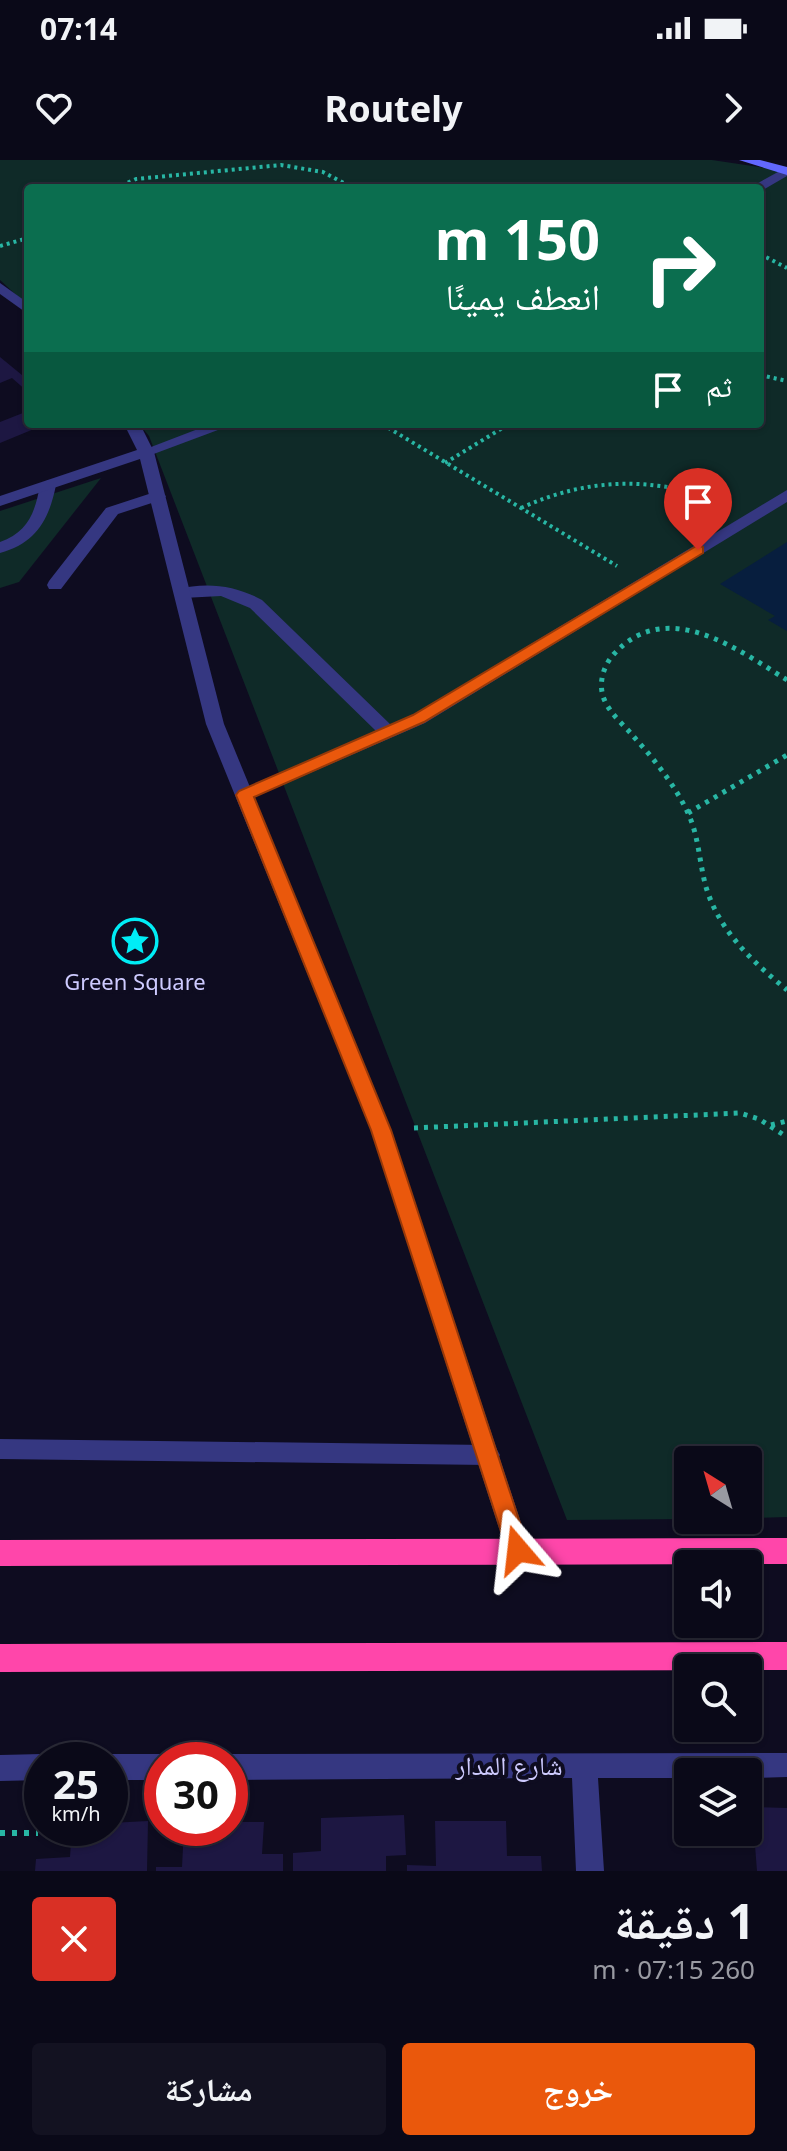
<!DOCTYPE html>
<html lang="ar">
<head>
<meta charset="utf-8">
<style>
  body { margin:0; font-family:"Noto Sans","Noto Naskh Arabic",sans-serif; background:#131221; color:#f1f3f6; direction:rtl; height:100vh; display:flex; flex-direction:column; font-size:30px; white-space:nowrap }
  * { box-sizing:border-box; margin:0 }
  p { font-size:26px; color:#999aa2 }
  .icon { flex:none; width:44px; height:44px; fill:none; stroke:currentColor; stroke-width:2; stroke-linecap:round; stroke-linejoin:round }
  .map { position:relative; height:1711px; overflow:hidden; direction:ltr }
  .side { display:flex; flex-direction:column; background:#0a0918; flex:1 }
  .side>* { flex:none }
  .top-card { position:absolute; left:24px; top:24px; width:740px; height:244px; border-radius:8px; box-shadow:0 2px 6px #0004,0 0 0 2px #2a2a37; direction:rtl; background:#0b6e4f; color:#fff; overflow:hidden }
  .needle { width:52px; rotate:323deg }
  .controls { position:absolute; left:674px; top:1286px; display:grid; gap:16px }
  .controls a { display:grid; place-items:center; width:88px; height:88px; border-radius:8px; background:#0a0918; box-shadow:0 2px 6px #0004,0 0 0 2px #2a2a37; font-size:40px }
  .speed { position:absolute; left:24px; top:1582px; display:flex; gap:16px; font-size:40px; font-weight:700; text-align:center }
  .speed>* { display:grid; place-content:center; width:104px; height:104px; border-radius:50%; background:#0a0918; box-shadow:0 2px 6px #0004,0 0 0 2px #2a2a37; line-height:1 }
  .speed small { font-size:20px; font-weight:400 }
  .speed .limit { border:12px solid #d22; background:#fff; color:#111 }
  .pin { position:absolute; display:grid; place-items:center; width:68px; height:68px; color:#fff; margin:-82px -34px; border-radius:50% 50% 50% 0; rotate:-45deg; box-shadow:0 0 8px #0007 }
  .pin .icon { rotate:45deg }
  .me { position:absolute; width:88px; margin:-44px; rotate:343deg; stroke-linejoin:round; filter:drop-shadow(0 0 6px #0008) }
  .turn { display:flex; align-items:center; gap:28px; height:168px; padding:0 32px; font-size:36px }
  .turn .icon { width:104px; height:104px; stroke-width:2.5 }
  .turn b { display:block; font-size:56px; line-height:68px }
  .then { display:flex; align-items:center; height:76px; padding:0 32px; background:#0003; gap:16px; font-size:30px }
  .round { display:grid; place-items:center; flex:none; width:84px; height:84px; border-radius:8px; background:#131221 }
  .headline { display:flex; align-items:center; justify-content:space-between; height:136px; padding:0 32px }
  h1 { font-size:48px; font-weight:700; line-height:60px }
  .primary-button { display:flex; gap:16px; margin-top:auto; padding:16px 32px }
  .primary-button a { flex:1; height:92px; border-radius:8px; background:#ea580c; color:#fff; font-size:32px; font-weight:700; line-height:92px; text-align:center }
  .primary-button a+a { background:#131221; color:#f1f3f6 }
  .status { display:flex; justify-content:space-between; align-items:center; height:56px; padding:0 40px; background:#0a0918; direction:ltr }
  .status svg { height:22px; fill:currentColor }
  header { display:flex; justify-content:space-between; align-items:center; height:104px; padding:0 32px; background:#0a0918; font-size:36px; font-weight:700 }
  .map>svg:first-child { display:block }
  .green { fill:#0f2a28 }
  .water { fill:#071e3e }
  .building { fill:#1d1742 }
  .lines { fill:none; stroke-linecap:round; stroke-linejoin:round }
  .path-far2 { stroke:#28b6a4; stroke-width:4; stroke-dasharray:3 4; stroke-linecap:butt }
  .path-far1 { stroke:#28b6a4; stroke-width:5; stroke-dasharray:4 6; stroke-linecap:butt }
  .path { stroke:#28b6a4; stroke-width:6; stroke-dasharray:5 7; stroke-linecap:butt }
  .lane { fill:#353781; fill-rule:evenodd }
  .street { fill:#353781; fill-rule:evenodd }
  .secondary { fill:#6268ff; fill-rule:evenodd }
  .highway { fill:#ff46aa; fill-rule:evenodd }
  .route { fill:#ea580c; stroke:#983908; stroke-width:2 }
  .labels { text-anchor:middle; stroke-width:8; stroke-linejoin:round; paint-order:stroke }
  .poi-label { font-size:22px; fill:#cecbff; stroke:#0e0c20 }
  .near-street-label { font-size:26px; fill:#cecbff; stroke:#0e0c20 }
</style>
</head>
<body>
<div class="status"><b>07:14</b><svg viewBox="0 0 49 12"><path d="M0 12V9h3v3zM5 12V6h3v6zM10 12V3h3v9zM15 12V0h3v12zM26 1h20v11H26zM47 4h2v5h-2z"/></svg></div>
<header><svg class="icon" aria-label="forward" viewBox="0 0 24 24"><path d="M9 5l7 7-7 7"/></svg>Routely<svg class="icon" aria-label="heart" viewBox="0 0 24 24"><path d="M12 20l-8-8c-3-5 5-10 8-4 3-6 11-1 8 4z"/></svg></header>
<div class="map">
<svg width="787" height="1711" viewBox="0 0 787 1711">
  <rect width="100%" height="100%" fill="#0e0c20"/>
  <g class="green">
    <polygon points="0,0 712,0 787,11 787,1357 748,1358 748,1300 688,1300 688,1359 567,1360 149,276 139,264 760,264 760,28 28,28 28,146 0,120"/>
    <polygon points="101,318 19,422 0,428 0,351"/>
  </g>
  <polygon class="water" points="787,382 787,471 768,460 775,456 720,424"/>
  <g class="building">
    <polygon points="0,197 28,220 28,232 12,218 0,223"/>
    <polygon points="28,251 28,264 46,264 0,283 0,262"/>
    <polygon points="752,1647 787,1648 787,1711 757,1711"/>
    <polygon points="404,1655 406,1695 386,1696 386,1711 293,1711 293,1693 321,1691 321,1658"/>
    <polygon points="148,1661 147,1711 35,1711 36,1699 70,1697 72,1668 110,1668 110,1663"/>
    <polygon points="435,1661 506,1661 507,1696 541,1696 542,1711 407,1711 407,1705 436,1706"/>
    <polygon points="230,1662 264,1662 262,1694 283,1694 283,1711 156,1711 156,1707 182,1707 184,1668 230,1668"/>
  </g>
  <g class="lines">
    <g class="path-far2">
      <polyline points="115,28 136,19 281,5 323,12 353,28"/>
      <polyline points="0,86 28,78"/>
      <polyline points="760,94 787,108"/>
      <polyline points="760,215 787,221"/>
      <polyline points="382,264 617,406"/>
      <polyline points="445,303 509,264"/>
      <path d="M 521,348 C 589,317 652,317 722,341"/>
    </g>
    <g class="path-far1">
      <path d="M 787,520 C 736,488 666,437 614,494 C 603,506 598,524 604,539 C 610,554 624,565 634,577 C 654,599 674,624 687,651 C 699,675 699,702 706,727 C 719,771 753,802 787,830"/>
      <polyline points="688,653 787,595"/>
      <polyline points="771,965 787,961"/>
      <polyline points="414,968 740,953 759,959 787,977"/>
    </g>
    <polyline class="path" points="0,1673 38,1673"/>
    <g class="lane">
      <polygon points="787,7 787,16 761,31 760,28 749,28"/>
      <polygon points="211,264 234,264 151,295 146,297 138,292"/>
      <path d="M 48,320 L 56,325 C 49,360 36,383 0,393 L 0,382 C 28,372 35,353 40,325 Z"/>
      <path d="M 787,330 L 787,342 L 425,563 L 250,639 L 244,641 L 235,635 L 238,631 L 376,571 L 250,448 L 221,436 L 183,438 L 177,437 L 175,433 L 177,429 C 207,422 235,425 262,440 L 391,565 L 413,555 Z"/>
      <polygon points="158,331 166,336 164,339 118,354 61,429 49,429 47,425 49,421 106,348"/>
      <polygon points="0,1279 488,1285 496,1288 500,1295 496,1302 488,1305 0,1299"/>
    </g>
    <g class="street">
      <polygon points="0,123 28,143 28,154 0,134"/>
      <polygon points="124,264 140,264 154,292 224,564 391,970 530,1390 527,1398 518,1401 509,1398 506,1390 371,970 206,564 140,299 0,346 0,336 137,290"/>
      <polygon points="787,1593 787,1617 748,1618 748,1612 688,1612 688,1618 598,1618 604,1711 576,1711 572,1618 230,1620 230,1600 220,1600 230,1594"/>
      <polygon points="42,1594 52,1600 42,1600 42,1620 0,1621 0,1595"/>
      <polygon points="110,1594 162,1594 172,1600 162,1600 162,1620 110,1620 110,1600 100,1600"/>
    </g>
    <polygon class="secondary" points="739,0 760,0 787,7 787,15"/>
    <g class="highway">
      <polygon points="787,1378 787,1404 0,1406 0,1380"/>
      <polygon points="787,1482 787,1510 0,1512 0,1484"/>
    </g>
  </g>
  <polygon class="route" points="698,385 703,387 703,393 424,562 254,637 391,970 529,1390 526,1397 518,1400 511,1397 507,1390 371,970 236,635 239,631 413,555"/>
  <defs>
    <g id="sight-ring" transform="scale(2.3)"><circle r="9.5" fill="#0e0c20" stroke="#00edf6" stroke-width="1.5"/><path d="M0-6L1.8-2.2L6-1.7L2.9 1.2L3.7 5.4L0 3.3L-3.7 5.4L-2.9 1.2L-6-1.7L-1.8-2.2Z" fill="#00edf6"/></g>
  </defs>
  <g fill-rule="evenodd">
    <use href="#sight-ring" x="135" y="781"/>
  </g>
  <g class="labels">
    <g class="poi-label">
      <text x="135" y="830">Green Square</text>
    </g>
    <g class="near-street-label">
      <text x="509" y="1615">شارع المدار</text>
    </g>
  </g>
</svg>
<div class="controls">
<a><svg class="needle" viewBox="-14 -14 28 28"><path d="M0-13l5 13h-10z" fill="#e53935"/><path d="M0 13l5-13h-10z" fill="#999aa2"/></svg></a>
<a><svg class="icon" aria-label="sound" viewBox="0 0 24 24"><path d="M4 9h4l5-4v14l-5-4H4zM17 9q2 3 0 6"/></svg></a>
<a><svg class="icon" aria-label="search" viewBox="0 0 24 24"><circle cx="10" cy="10" r="6"/><path d="M15 15l6 6"/></svg></a>
<a><svg class="icon" aria-label="layers" viewBox="0 0 24 24"><path d="M12 4l9 5-9 5-9-5zM3 14l9 5 9-5"/></svg></a>
</div>
<div class="speed"><div>25<small>km/h</small></div><div class="limit">30</div></div>
<div class="pin" style="left:698px;top:390px;background:#d93025"><svg class="icon" aria-label="arrive" viewBox="0 0 24 24"><path d="M6 21V4h12l-3 4 3 4H6"/></svg></div>
<svg class="me" style="left:518px;top:1390px" viewBox="-20 -20 40 40"><path d="M0-17L14 15 0 8-14 15z" fill="#ea580c" stroke="#fff" stroke-width="4"/></svg>
<div class="top-card">
<div class="turn"><svg class="icon" aria-label="right" viewBox="0 0 24 24"><path d="M7 20v-9h11M14 6l5 5-5 5"/></svg><div><b>150 m</b>انعطف يمينًا</div></div>
<div class="then">ثم<svg class="icon" aria-label="arrive" viewBox="0 0 24 24"><path d="M6 21V4h12l-3 4 3 4H6"/></svg></div>
</div>
</div>
<section class="side">
<div class="headline"><div><h1>1 دقيقة</h1><p>260 m · 07:15</p></div><a class="round" style="background:#d93025;color:#fff"><svg class="icon" aria-label="close" viewBox="0 0 24 24"><path d="M6 6l12 12M18 6L6 18"/></svg></a></div>
<div class="primary-button"><a>خروج</a><a>مشاركة</a></div>
</section>
</body>
</html>
